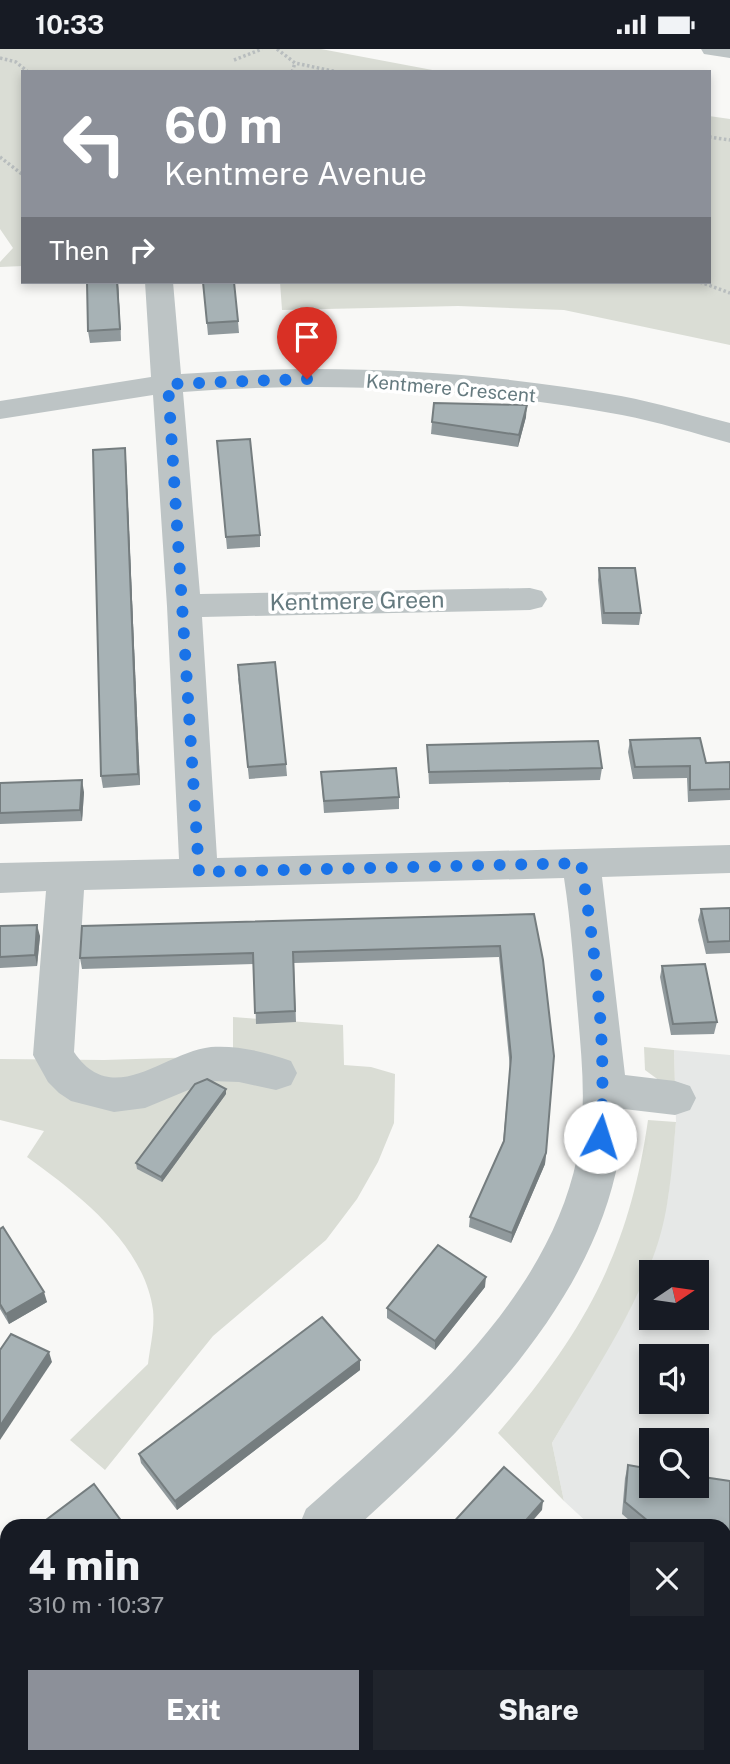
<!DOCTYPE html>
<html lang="en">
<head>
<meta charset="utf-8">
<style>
  body { margin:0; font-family:"Public Sans",sans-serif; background:#20242c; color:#f1f3f6; height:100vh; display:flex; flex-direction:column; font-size:26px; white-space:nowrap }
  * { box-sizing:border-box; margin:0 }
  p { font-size:23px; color:#9ea1a6 }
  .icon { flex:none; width:38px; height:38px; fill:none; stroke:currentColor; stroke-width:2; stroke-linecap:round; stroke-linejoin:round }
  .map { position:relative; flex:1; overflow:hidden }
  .panel { position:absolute; left:0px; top:1470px; width:732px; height:245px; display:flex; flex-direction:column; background:#171b24; border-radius:21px 21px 0 0; box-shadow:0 4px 10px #0003 }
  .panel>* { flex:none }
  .top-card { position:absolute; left:21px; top:21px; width:690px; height:214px; border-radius:0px; box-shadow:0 4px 10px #0003; background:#8c9099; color:#fff; overflow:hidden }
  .needle { width:46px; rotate:77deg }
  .controls { position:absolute; left:639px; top:1211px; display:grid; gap:14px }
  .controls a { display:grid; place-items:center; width:70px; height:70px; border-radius:0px; background:#171b24; box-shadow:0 4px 10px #0003; font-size:35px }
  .pin { position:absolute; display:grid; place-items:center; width:60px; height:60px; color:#fff; margin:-72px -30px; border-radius:50% 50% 50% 0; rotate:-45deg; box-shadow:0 0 7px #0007 }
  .pin .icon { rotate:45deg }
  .me { position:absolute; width:77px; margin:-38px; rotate:5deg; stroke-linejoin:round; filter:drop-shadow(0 0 5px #0008) }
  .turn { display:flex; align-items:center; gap:24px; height:147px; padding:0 28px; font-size:32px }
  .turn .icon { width:91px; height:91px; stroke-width:2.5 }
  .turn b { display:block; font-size:49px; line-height:60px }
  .then { display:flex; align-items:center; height:66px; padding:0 28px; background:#0003; gap:14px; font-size:26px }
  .round { display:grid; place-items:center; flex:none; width:74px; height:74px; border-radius:0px; background:#20242c }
  .summary { display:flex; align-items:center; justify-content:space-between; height:119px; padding:0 28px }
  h1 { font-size:42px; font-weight:800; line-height:52px }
  .action { display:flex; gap:14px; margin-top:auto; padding:14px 28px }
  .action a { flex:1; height:80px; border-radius:0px; background:#8c9099; color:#fff; font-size:28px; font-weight:800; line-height:80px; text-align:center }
  .action a+a { background:#20242c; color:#f1f3f6 }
  .status { display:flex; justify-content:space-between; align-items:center; height:49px; padding:0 35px; background:#171b24; direction:ltr }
  .status svg { height:19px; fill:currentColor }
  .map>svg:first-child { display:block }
  .built { fill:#e6e8e7; fill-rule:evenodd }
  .green { fill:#daddd5 }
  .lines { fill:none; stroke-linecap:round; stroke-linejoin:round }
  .path-far1 { stroke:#b8bdbe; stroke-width:3.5; stroke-dasharray:2.5 2.5; stroke-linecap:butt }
  .path { stroke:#b8bdbe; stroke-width:5; stroke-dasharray:4.5 4.5; stroke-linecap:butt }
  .minor { fill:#bdc4c5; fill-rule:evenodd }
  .wall { fill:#90999c }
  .shaded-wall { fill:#757d7f }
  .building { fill:#a7b2b5; stroke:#757d7f; stroke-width:2 }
  .route { stroke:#1a73e8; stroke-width:12; stroke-dasharray:0 21.6 }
  .labels { text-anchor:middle; stroke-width:7; stroke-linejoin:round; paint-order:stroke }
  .far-street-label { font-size:19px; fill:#657a7f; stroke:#fff }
  .street-label { font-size:23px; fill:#657a7f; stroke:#fff }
</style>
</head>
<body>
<div class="status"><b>10:33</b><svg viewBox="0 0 49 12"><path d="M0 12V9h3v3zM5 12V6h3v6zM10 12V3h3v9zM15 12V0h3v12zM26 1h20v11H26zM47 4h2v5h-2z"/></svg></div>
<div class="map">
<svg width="730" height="1715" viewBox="0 0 730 1715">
  <rect width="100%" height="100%" fill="#f8f8f6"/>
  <path class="built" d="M 674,1001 L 730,1006 L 730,1605 L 724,1600 L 724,1477 L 591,1477 L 564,1452 L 552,1394 L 629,1262 L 656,1199 L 668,1149 L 676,1073 ZM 651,1223 L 696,1223 L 696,1269 L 651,1269 ZM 651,1307 L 696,1307 L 696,1353 L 651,1353 ZM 651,1391 L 696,1391 L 696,1437 L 651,1437 Z"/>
  <g class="green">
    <polygon points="0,0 321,0 443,23 23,23 23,217 0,218 0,213 13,199 0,180"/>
    <polygon points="709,67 730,70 730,296 564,261 458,257 282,261 280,233 709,233"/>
    <path d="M 233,968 L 343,976 L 344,1016 L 371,1018 L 395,1025 L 394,1074 L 378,1113 L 357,1150 L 326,1191 L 213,1287 L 105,1421 L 70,1391 L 148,1315 C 150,1298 155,1278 153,1261 C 144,1195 77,1144 27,1108 L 44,1082 L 0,1071 L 0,1010 L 104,1011 L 233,1007 Z"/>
    <polygon points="644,998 674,1001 675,1036 660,1032 645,1021"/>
    <path d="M 648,1071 L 676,1073 C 672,1115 670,1160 656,1200 C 632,1269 589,1331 552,1394 L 564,1452 L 498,1384 C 584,1283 629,1204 648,1071 Z"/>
  </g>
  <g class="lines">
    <g class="path-far1">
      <polyline points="277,0 295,14 337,23"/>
      <polyline points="0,9 16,13 28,23"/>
      <polyline points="234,11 262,0"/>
      <polyline points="292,23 295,14"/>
      <polyline points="709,88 730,91"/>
      <polyline points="0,108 23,126"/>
      <polyline points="700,233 730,244"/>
    </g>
    <polyline class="path" points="101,1715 102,1708"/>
    <g class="minor">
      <polygon points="701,0 730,0 730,9 704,5"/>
      <path d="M 145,233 L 173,233 L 181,325 C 328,314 476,321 621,347 C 658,354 694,365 730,374 L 730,394 C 694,384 658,373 622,366 C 477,339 329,332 183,343 L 200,545 L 530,539 L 542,542 L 547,550 L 542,558 L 530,561 L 202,568 L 217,809 L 730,796 L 730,824 L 602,828 L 625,1026 L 675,1032 L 690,1037 L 696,1049 L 690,1061 L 675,1066 L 624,1060 C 622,1076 622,1093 619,1108 C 592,1257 465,1380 358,1477 L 299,1477 L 306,1460 C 412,1366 547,1254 577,1109 C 587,1061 582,1014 578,966 C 574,920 571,874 564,829 L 84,841 L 74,1003 C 113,1061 164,1003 211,998 C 237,996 266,1003 291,1012 L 297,1024 L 291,1036 L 276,1041 L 239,1033 L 210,1032 L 145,1059 L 114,1063 L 71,1052 L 59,1044 L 48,1033 L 33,1006 L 46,842 L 0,844 L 0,814 L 179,810 L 167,557 L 153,346 L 0,370 L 0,352 L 151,328 Z"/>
      <polygon points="7,1675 7,1708 30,1708 27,1715 0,1715 0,1678"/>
      <polygon points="449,1708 504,1708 507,1715 452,1715"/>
    </g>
  </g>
  <g class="wall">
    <polygon points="118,233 121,292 90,294 88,282"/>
    <polygon points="203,233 238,272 239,284 208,286"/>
    <polygon points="526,368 518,398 431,385 432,373"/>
    <polygon points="217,392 260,486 260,498 227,500"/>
    <polygon points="126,411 140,736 103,739 101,727"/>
    <polygon points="599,519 641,564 639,576 602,575 598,531"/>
    <polygon points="238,628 286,715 287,727 249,730"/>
    <polygon points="630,691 706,714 730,713 730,751 688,753 687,729 633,730 628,703"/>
    <polygon points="427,696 602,719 600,731 429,735"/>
    <polygon points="321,723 399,748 399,760 324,764"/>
    <polygon points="0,734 84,743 82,772 0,775"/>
    <polygon points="730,859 730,904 706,905 698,871 701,860"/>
    <polygon points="534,865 546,1104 545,1115 511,1194 469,1178 470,1168 503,1093 510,1019 499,908 294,914 296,973 256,975 254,915 82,920 80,909"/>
    <polygon points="0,877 40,887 37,917 0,919"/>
    <polygon points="662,917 717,973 714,985 671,986 660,928"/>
    <polygon points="226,1045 162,1133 137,1120 136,1114"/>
    <polygon points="0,1180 47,1253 9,1275 0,1260"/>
    <polygon points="485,1238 435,1301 387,1269 387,1259"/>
    <polygon points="360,1311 360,1321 177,1461 141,1414 139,1405"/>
    <polygon points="628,1416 730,1432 730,1535 724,1534 724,1477 636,1477 622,1465 625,1429"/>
    <polygon points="606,1708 674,1708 671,1715 618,1715"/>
  </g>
  <g class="shaded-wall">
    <polygon points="117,233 118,233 121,292 120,280"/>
    <polygon points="527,356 526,368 518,398 519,386"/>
    <polygon points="125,399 126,411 140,736 138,725"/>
    <polygon points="82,731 84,743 82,772 80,761"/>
    <polygon points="37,876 40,887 37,917 35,906"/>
    <polygon points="226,1040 226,1045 162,1133 161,1128"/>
    <polygon points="546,1104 545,1115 511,1194 512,1184"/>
    <polygon points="486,1228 485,1238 435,1301 435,1292"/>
    <polygon points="44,1243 47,1253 9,1275 6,1265"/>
    <polygon points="49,1303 52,1313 0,1391 0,1377"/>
    <polygon points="360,1311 360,1321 177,1461 175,1452"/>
    <polygon points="543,1452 542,1461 528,1477 521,1477"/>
    <polygon points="7,1625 7,1634 0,1639 0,1629"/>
  </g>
  <g class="building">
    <polygon points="87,233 117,233 120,280 88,282"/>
    <polygon points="203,233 234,233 238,272 207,274"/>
    <polygon points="434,354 527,356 519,386 432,373"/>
    <polygon points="250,390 260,486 226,488 217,392"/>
    <polygon points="125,399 138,725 101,727 93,401"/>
    <polygon points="599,519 635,519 641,564 604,564"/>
    <polygon points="275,613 286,715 248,718 238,616"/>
    <polygon points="700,689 706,714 730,713 730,740 690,741 690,717 635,718 630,691"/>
    <polygon points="598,692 602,719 429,723 427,696"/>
    <polygon points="396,719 399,748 324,752 321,723"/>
    <polygon points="82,731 80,761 0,764 0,734"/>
    <polygon points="730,859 730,892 708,893 701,860"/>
    <polygon points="534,865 543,911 554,1007 546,1104 512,1184 470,1168 504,1092 511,1008 500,897 293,903 295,962 255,964 253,904 80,909 82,877"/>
    <polygon points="37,876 35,906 0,908 0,877"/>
    <polygon points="705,915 717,973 673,975 662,917"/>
    <polygon points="207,1030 226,1040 161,1128 136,1114 195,1035"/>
    <polygon points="3,1178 44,1243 6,1265 0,1255 0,1180"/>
    <polygon points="438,1196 486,1228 435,1292 387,1259"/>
    <polygon points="322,1268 360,1311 175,1452 139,1405"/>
    <polygon points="11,1285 49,1303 0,1377 0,1301"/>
    <polygon points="628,1416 651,1420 651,1437 696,1437 696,1427 730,1432 730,1522 724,1521 724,1477 654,1477 625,1453"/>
    <polygon points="504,1418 543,1452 521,1477 450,1477"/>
    <polygon points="94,1435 125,1477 38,1477"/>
    <polygon points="0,1584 7,1597 7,1625 0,1629"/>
    <polygon points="191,1708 268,1708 272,1715 178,1715"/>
    <polygon points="329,1708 376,1708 382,1715 322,1715"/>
    <polygon points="621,1708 674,1708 670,1715 633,1715"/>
  </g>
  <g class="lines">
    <path class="route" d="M 307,330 L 168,335 L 199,823 L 581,814 C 595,904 608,998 600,1088"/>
  </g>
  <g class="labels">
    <g class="far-street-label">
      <text transform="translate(451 339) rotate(5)" y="7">Kentmere Crescent</text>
    </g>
    <g class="street-label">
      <text transform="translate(357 552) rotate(-1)" y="8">Kentmere Green</text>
    </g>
  </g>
</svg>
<div class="controls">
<a><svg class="needle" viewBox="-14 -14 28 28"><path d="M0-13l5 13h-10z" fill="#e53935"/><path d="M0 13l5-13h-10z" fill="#9ea1a6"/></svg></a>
<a><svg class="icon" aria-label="sound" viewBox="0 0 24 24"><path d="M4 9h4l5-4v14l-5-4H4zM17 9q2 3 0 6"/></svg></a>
<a><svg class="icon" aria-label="search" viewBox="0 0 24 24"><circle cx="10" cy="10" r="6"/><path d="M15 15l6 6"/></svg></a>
</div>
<div class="pin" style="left:307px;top:330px;background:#d93025"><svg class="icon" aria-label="arrive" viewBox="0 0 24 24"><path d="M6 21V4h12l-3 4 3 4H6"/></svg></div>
<svg class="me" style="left:600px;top:1088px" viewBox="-20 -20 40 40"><circle r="19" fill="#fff"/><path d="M0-13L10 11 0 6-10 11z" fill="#1a73e8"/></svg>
<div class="top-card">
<div class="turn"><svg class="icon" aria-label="left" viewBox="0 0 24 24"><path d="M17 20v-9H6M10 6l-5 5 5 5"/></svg><div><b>60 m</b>Kentmere Avenue</div></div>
<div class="then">Then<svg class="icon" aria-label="right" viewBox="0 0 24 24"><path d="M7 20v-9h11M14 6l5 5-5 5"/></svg></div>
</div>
<section class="panel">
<div class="summary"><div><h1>4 min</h1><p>310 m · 10:37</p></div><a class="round"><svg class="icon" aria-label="close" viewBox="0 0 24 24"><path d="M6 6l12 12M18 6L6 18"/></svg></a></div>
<div class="action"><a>Exit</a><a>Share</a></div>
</section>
</div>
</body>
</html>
